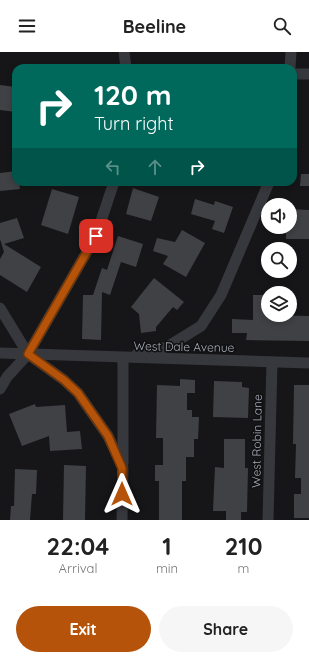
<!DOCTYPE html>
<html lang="en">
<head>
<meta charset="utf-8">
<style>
  body { margin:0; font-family:Quicksand,sans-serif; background:#f6f6f6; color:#222; height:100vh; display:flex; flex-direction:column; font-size:15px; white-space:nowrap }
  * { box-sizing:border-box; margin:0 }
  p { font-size:13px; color:#767676 }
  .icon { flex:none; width:22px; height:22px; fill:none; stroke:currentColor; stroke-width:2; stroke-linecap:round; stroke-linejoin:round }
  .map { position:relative; height:468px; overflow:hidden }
  .side { display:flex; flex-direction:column; background:#fff; flex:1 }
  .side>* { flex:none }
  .banner { position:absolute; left:12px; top:12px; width:285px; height:122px; border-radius:12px; box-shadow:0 2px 6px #0003; background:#00695c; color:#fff; overflow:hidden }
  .tools { position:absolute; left:261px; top:146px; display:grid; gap:8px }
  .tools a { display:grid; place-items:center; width:36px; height:36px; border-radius:50%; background:#fff; box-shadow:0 2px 6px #0003; font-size:20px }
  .pin { position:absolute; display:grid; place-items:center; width:34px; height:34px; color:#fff; margin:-17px; border-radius:8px; box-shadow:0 2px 6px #0006 }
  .me { position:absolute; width:44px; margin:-22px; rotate:0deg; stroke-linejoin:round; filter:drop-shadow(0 0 3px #0008) }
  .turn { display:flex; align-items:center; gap:14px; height:84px; padding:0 16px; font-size:18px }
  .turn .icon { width:52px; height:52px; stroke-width:2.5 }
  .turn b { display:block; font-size:28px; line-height:34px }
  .lanes { display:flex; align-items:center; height:38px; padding:0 16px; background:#0003; justify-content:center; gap:20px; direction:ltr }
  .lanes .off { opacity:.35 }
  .eta { display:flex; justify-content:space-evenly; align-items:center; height:68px; text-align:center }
  .eta b { font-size:24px; font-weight:800; line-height:28px }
  .action { display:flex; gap:8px; margin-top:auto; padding:8px 16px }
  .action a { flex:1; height:46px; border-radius:24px; background:#b45309; color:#fff; font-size:16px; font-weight:800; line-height:46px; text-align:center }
  .action a+a { background:#f6f6f6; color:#222 }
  header { display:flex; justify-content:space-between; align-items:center; height:52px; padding:0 16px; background:#fff; font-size:18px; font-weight:800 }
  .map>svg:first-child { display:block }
  .building { fill:#404145 }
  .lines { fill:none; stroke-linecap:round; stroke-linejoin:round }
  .street { stroke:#37383d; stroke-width:11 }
  .route-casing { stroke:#753606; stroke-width:10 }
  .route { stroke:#b45309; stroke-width:7 }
  .labels { text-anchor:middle; stroke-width:3.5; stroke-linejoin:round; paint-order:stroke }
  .street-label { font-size:12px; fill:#a8adb8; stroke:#111113 }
</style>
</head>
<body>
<header><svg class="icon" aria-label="menu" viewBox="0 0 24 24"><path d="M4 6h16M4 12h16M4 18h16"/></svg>Beeline<svg class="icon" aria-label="search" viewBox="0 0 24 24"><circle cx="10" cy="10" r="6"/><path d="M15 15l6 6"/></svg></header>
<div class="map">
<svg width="309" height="468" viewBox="0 0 309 468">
  <rect width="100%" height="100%" fill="#161618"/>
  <g class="building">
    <polygon points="0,33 16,35 16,60 0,58"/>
    <polygon points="16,119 16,130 19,130 20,137 0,139 0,121"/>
    <polygon points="301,122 309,122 309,134 300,134"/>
    <polygon points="133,136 159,145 151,169 126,162"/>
    <polygon points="52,137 79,145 68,182 41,173"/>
    <polygon points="195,147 214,153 215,149 233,155 224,181 212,177 215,169 191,162"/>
    <polygon points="290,157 309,158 309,187 286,187 286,175 290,175"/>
    <polygon points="17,166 24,186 4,192 41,215 27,240 0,223 0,207 4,200 0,187 0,171"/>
    <polygon points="182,178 205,191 186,225 163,212 168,204 153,199 157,186 175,190"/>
    <polygon points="118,184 143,192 136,215 121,210 110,243 102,240 101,288 82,287 83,243 93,243 102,216 107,218"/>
    <polygon points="154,226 184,250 177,258 173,255 156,275 156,279 141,281 139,262 131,255"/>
    <polygon points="253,243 268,243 268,263 309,264 309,289 246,288 247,281 232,281 232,267 253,268"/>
    <polygon points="180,327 195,328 195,341 187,341 187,358 192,358 192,365 199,365 198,387 194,387 194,405 186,405 186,429 182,429 182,468 159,468 159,429 155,429 155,413 163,413 163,386 156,386 157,333 180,334"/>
    <polygon points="214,329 242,330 242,335 249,336 248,366 213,365"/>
    <polygon points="294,333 309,333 309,466 294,466 294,442 301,442 301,426 295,426 296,392 293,392"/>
    <polygon points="35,352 36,355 65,353 67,380 80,379 82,397 50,399 49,384 22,394 9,362"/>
    <polygon points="224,387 245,387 245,416 248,416 247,460 241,460 241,468 226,468 226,459 213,459 215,415 224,416"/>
    <polygon points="64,413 86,414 85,468 63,468"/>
    <polygon points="15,417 37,418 36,442 32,442 30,468 10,468 11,454 14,454"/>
  </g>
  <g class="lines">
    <g class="street">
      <polyline points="124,0 126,16"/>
      <polyline points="290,16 291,0"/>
      <polyline points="293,22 309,22"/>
      <polyline points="0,256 28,302 64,328 78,341 108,384 123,416 122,468"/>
      <polyline points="0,301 309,311"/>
      <polyline points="137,302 167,295 201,274 221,243 269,130"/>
      <polyline points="0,337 7,325 28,302 96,184 114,130"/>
      <polyline points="123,411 123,306"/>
      <polyline points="268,468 272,310"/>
    </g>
  </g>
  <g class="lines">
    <g class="route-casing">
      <polyline id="route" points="96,184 28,302 64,328 78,341 108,384 122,416 122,442"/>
    </g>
    <use href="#route" class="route"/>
  </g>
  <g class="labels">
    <g class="street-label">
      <text transform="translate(184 295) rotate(1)" y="4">West Dale Avenue</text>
      <text transform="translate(257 389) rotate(-89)" y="4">West Robin Lane</text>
    </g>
  </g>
</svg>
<div class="tools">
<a><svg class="icon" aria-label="sound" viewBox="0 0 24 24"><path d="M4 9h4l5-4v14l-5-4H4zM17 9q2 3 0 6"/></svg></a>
<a><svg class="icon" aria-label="search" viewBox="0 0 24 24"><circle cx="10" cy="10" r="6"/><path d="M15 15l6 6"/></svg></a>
<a><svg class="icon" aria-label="layers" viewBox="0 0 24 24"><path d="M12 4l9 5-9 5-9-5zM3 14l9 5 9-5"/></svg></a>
</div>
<div class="pin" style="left:96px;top:184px;background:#d93025"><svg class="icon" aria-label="arrive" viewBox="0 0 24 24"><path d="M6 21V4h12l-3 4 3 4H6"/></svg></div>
<svg class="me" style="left:122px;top:442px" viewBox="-20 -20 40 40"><path d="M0-17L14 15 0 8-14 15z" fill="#b45309" stroke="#fff" stroke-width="4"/></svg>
<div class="banner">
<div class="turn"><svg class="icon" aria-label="right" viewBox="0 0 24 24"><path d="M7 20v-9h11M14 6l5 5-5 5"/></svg><div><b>120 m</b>Turn right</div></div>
<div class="lanes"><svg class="icon off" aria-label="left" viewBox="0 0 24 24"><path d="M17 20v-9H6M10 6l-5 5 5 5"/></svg><svg class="icon off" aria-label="ahead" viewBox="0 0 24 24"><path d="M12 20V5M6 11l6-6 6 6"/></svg><svg class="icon" aria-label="right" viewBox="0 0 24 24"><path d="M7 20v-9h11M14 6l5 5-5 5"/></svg></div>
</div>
</div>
<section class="side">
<div class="eta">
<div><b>22:04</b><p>Arrival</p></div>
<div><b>1</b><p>min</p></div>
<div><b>210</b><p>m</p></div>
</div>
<div class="action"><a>Exit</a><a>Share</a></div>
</section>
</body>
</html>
